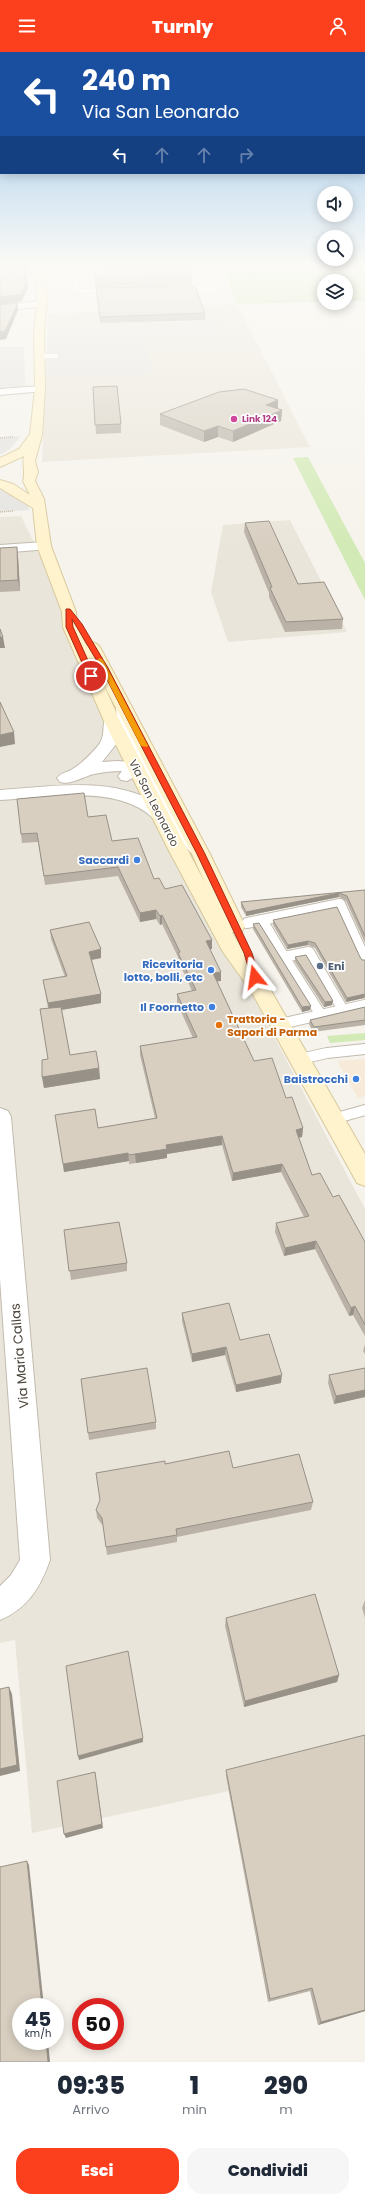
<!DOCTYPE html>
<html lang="it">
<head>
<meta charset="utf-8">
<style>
  body { margin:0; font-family:Poppins,sans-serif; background:#f6f6f7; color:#1f2937; height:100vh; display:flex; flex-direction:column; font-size:15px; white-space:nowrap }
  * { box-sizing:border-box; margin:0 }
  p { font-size:13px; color:#747a83 }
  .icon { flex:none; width:22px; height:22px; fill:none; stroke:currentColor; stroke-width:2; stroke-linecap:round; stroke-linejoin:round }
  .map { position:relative; height:2010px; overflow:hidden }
  .panel { display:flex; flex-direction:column; background:#fff; flex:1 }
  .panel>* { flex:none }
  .banner { position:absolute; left:0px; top:0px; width:365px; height:122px; box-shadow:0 2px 10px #0003; background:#1a4fa0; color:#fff; overflow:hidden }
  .tools { position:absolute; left:317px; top:134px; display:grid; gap:8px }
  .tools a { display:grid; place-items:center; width:36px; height:36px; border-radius:50%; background:#fff; box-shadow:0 2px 10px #0003; font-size:20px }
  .speed { position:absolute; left:12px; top:1946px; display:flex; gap:8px; font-size:20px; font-weight:700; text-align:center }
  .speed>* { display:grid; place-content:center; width:52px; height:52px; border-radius:50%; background:#fff; box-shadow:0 2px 10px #0003; line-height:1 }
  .speed small { font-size:10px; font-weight:400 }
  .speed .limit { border:6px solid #d22; background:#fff; color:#111 }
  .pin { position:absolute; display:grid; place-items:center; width:34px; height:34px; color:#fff; margin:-17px; border:2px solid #fff; border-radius:50%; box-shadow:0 1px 4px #0007 }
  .me { position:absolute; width:44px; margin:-22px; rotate:345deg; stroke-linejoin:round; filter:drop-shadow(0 0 3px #0008) }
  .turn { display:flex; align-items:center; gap:14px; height:84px; padding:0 16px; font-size:18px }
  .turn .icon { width:52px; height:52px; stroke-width:2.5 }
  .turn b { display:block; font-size:28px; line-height:34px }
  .lanes { display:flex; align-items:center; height:38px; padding:0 16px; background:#0003; justify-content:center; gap:20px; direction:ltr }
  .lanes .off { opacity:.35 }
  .eta { display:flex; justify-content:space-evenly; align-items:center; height:68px; text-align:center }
  .eta b { font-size:24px; font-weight:800; line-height:28px }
  .button { display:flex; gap:8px; margin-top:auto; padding:8px 16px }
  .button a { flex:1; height:46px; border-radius:16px; background:#fc3f1d; color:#fff; font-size:16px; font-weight:800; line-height:46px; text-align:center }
  .button a+a { background:#f6f6f7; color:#1f2937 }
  header { display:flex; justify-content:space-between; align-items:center; height:52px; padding:0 16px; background:#fc3f1d; color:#fff; font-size:18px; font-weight:800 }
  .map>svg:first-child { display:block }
  .residential { fill:#eae5da }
  .commercial { fill:#f7ead8 }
  .green { fill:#d2eab5 }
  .parking { fill:#e5e3e0 }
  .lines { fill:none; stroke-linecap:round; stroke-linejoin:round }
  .service-far1-casing { stroke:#c2bbae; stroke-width:5.5 }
  .service-casing { stroke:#c2bbae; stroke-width:12 }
  .minor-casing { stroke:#c2bbae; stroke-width:2 }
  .secondary-casing { stroke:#d6c79b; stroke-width:2 }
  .path-far1 { stroke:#c4b79f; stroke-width:1; stroke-dasharray:1 1; stroke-linecap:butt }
  .path { stroke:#c4b79f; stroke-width:1.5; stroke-dasharray:1 1; stroke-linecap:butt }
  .service-far1 { stroke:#fff; stroke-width:5 }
  .service { stroke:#fff; stroke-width:10 }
  .minor { fill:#fff; fill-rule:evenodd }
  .secondary { fill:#fff3cd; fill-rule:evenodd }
  .wall { fill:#bab2a6 }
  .shaded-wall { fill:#979187 }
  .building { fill:#d8cfc1; stroke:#979187 }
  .route { fill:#fc3f1d; stroke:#a42913 }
  .slow { fill:#f59e0b }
  .hotel-dot { fill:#d1479c; stroke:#fff; stroke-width:1.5 }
  .shop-dot { fill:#3f7fe0; stroke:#fff; stroke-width:1.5 }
  .service-dot { fill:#5c6f8a; stroke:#fff; stroke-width:1.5 }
  .food-dot { fill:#e8710a; stroke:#fff; stroke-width:1.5 }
  .labels { text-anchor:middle; stroke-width:3.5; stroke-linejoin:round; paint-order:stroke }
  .far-hotel-label { font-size:9px; font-weight:bold; fill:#b23c85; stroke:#fff; text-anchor:start }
  .street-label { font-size:11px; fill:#4b4439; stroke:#fff }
  .shop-label { font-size:11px; font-weight:bold; fill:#366cbe; stroke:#fff; text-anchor:end }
  .service-label { font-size:11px; font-weight:bold; fill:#4e5e75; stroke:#fff; text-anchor:start }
  .food-label { font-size:11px; font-weight:bold; fill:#c56008; stroke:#fff; text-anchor:start }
  .near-street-label { font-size:13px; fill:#4b4439; stroke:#fff }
</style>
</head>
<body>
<header><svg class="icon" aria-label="menu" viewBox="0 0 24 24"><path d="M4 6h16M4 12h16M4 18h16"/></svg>Turnly<svg class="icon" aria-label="person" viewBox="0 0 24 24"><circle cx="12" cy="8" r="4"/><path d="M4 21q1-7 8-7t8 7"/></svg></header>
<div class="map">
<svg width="365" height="2010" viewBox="0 0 365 2010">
  <rect width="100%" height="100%" fill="#f6f3ec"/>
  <g class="residential">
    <polygon points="237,252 310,395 42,410 48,262"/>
    <polygon points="21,464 39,501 109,667 166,780 365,1157 365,1710 32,1781 15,1588 0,1591 0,465"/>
    <polygon points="290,468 347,580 228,590 211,540 223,473"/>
  </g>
  <polygon class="commercial" points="365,1007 365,1046 364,1044 358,1046 337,1009"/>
  <g class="green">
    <polygon points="223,215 365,215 365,249 346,249 346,229 324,229 324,250 237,252"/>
    <polygon points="308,405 365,511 365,548 293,406"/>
    <polygon points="365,981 365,988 330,991 327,984"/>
  </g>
  <g class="parking">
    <polygon points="219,270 223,280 141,283 153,320 143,323 46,324 48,273 64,276"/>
    <polygon points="0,295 24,295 25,334 0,336"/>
    <polygon points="21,384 10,397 0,403 0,385"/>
    <polygon points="0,437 28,452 29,458 0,460"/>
  </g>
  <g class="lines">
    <g class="service-far1-casing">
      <g id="service-far1">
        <polygon points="222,220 228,236 76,239 76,226 92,222"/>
        <polyline points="42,227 76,226"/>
        <polyline points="40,304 56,304"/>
      </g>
    </g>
    <g class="service-casing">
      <g id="service">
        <polyline points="262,868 284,905 309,900 343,958"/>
        <polyline points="247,871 340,852 365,907"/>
        <polyline points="284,905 321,963"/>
        <polyline points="280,972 365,953"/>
        <polyline points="300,1007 327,1001 365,997"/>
        <polyline points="333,1067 365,1058"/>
      </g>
    </g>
    <g class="minor-casing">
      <g id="minor">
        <polygon points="42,249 45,250 45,254 0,259 0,253"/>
        <polygon points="40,334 45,337 44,339 0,343 0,337"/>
        <polygon points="44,490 49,491 51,494 49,497 0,501 0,493"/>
        <path d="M 124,650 L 130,652 L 132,655 L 135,677 L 151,708 L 148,715 L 154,717 L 183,769 L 206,796 L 204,800 L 197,802 L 190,800 L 165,769 L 155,768 C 119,731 47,746 0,748 L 0,738 C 51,735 108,724 155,750 L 141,724 L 138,723 L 127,729 L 121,728 L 118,724 L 122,719 C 113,719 103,720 94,722 C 82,725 71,733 60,730 L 57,726 C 61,721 65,721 71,718 C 80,713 90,703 97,695 C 107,684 101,673 106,666 L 117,665 L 116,655 L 118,652 ZM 121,681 L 133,708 L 132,710 L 117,709 L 102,710 L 117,691 Z"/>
        <path d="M 0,1056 L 8,1059 L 11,1065 L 50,1508 C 40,1536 28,1556 0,1568 L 0,1534 L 11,1523 L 20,1508 L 0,1227 Z"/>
      </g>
    </g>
    <g class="secondary-casing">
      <path id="secondary" d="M 36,215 L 44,215 L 47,252 L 44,280 L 45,337 L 42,383 L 35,409 L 38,420 L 35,429 L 44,447 L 51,494 L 76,560 L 77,575 L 86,593 L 92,590 L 97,592 L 100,595 L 210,802 L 245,874 L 242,879 L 232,880 L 241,896 L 266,930 L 365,1102 L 365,1134 L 357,1131 L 251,939 L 223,900 L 167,795 L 104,669 L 63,575 L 62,560 L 37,494 L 33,456 L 0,436 L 0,428 L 13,432 L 30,443 L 23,429 C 26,420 22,413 24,404 L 0,415 L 0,406 L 19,397 L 30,382 L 35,337 L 34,280 L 37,252 ZM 102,629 L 192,802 L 205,831 L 120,669 Z"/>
    </g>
    <g class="path-far1">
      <polyline points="251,215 265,250 324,248"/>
      <polyline points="346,247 365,247"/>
    </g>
    <g class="path">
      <polyline points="0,386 14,385"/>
      <polyline points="0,460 13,459"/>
    </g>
    <use href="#service-far1" class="service-far1"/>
    <use href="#service" class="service"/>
    <use href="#minor" class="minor"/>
    <use href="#secondary" class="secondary"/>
  </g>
  <g class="wall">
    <polygon points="129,215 189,215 192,223 192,233 95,235 94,216 129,216"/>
    <polygon points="96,236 205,261 205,268 100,271"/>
    <polygon points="93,335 121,372 121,381 96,382"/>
    <polygon points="278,348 278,357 282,358 281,369 233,390 218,385 204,390 160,373 160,362"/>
    <polygon points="245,471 298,532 343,567 342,577 285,580 269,545 269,541 244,480"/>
    <polygon points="0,496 18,505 20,539 0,540"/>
    <polygon points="17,747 88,765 112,789 165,837 212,888 212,897 210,897 221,929 217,929 254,1009 286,1046 303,1076 302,1085 299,1086 312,1123 333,1145 365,1190 365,1284 353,1263 349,1264 315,1197 284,1204 275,1180 276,1171 304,1165 281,1120 232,1129 222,1093 167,1102 167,1106 136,1111 129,1112 129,1109 64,1120 55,1063 98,1076 155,1066 140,1003 140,994 193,986 177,951 177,942 192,939 179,910 178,905 162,872 160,873 156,867 140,870 118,824 45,833 38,790 22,791"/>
    <polygon points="365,838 365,891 346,849 339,845 246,864 241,855 241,850"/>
    <polygon points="273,868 360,905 362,908 365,908 365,947 364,946 346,950 315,896 308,893 287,897 273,873"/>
    <polygon points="253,872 310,958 302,960 253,877"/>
    <polygon points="50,878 101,897 101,906 92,908 101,942 101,951 62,958 70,1003 99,1016 100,1027 44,1036 42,1025 48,1007 40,957 48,956 43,928 65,925 51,887"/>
    <polygon points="295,905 332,953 324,955 295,910"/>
    <polygon points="365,955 365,973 313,980 309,972 310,968"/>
    <polygon points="64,1178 127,1211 127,1219 71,1228"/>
    <polygon points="182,1261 240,1288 281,1331 236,1340 225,1303 192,1310 182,1269"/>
    <polygon points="365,1292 365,1302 363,1299"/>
    <polygon points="365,1316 365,1345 334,1352 328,1331 329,1323"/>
    <polygon points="81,1327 156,1370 156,1377 89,1388"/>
    <polygon points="165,1412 233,1416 313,1450 311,1458 177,1485 177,1490 107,1503 103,1474 97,1466 96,1458"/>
    <polygon points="365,1548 365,1566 362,1556"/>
    <polygon points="226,1566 339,1623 337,1630 244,1655 225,1574"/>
    <polygon points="226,1718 365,1959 318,1973 310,1939 268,1950 226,1724"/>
  </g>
  <g class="shaded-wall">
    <polygon points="27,215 29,215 25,235 27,228 28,236 22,249 0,253 0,245 24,228"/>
    <polygon points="18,251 18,258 6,287 0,288 0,280"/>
    <polygon points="278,348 278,358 266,353"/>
    <polygon points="282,358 281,369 233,390 233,379"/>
    <polygon points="218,374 218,385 204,390 204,379"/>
    <polygon points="17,495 18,505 20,539 18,528"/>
    <polygon points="0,585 3,585 5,596 0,596"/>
    <polygon points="14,680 15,692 0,695 0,683"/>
    <polygon points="339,841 339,845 246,864 246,860"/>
    <polygon points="156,858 156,867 140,870 140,861"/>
    <polygon points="162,863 162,872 160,873 160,864"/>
    <polygon points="212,888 212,897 206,898 206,889"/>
    <polygon points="308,889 308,893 287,897 288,893"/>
    <polygon points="101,897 101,906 90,908 89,900"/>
    <polygon points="221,920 221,929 212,930 213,921"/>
    <polygon points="101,942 101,951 49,960 48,951"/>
    <polygon points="365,942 364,946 346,950 347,946"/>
    <polygon points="333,949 332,953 324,955 325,950"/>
    <polygon points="311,954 310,958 302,960 302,955"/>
    <polygon points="99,1016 100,1027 44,1036 42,1025"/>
    <polygon points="303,1076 302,1085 295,1086 296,1078"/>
    <polygon points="222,1084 222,1093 167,1102 167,1106 136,1111 135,1102 166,1093"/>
    <polygon points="128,1101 129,1109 64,1120 63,1112"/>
    <polygon points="282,1112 281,1120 232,1129 233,1121"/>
    <polygon points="316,1189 315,1197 284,1204 285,1196"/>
    <polygon points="355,1254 353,1263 349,1264 351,1256"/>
    <polygon points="226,1295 225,1303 192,1310 192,1302"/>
    <polygon points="282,1323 281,1331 236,1340 236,1333"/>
    <polygon points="365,1338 365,1345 334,1352 336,1344"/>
    <polygon points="339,1623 337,1630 244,1655 245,1649"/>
    <polygon points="9,1635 12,1642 20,1719 0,1724 0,1717"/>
    <polygon points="143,1686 143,1690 79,1708 78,1704"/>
    <polygon points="95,1720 103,1776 66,1786 64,1782"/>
    <polygon points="27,1809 29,1813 44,1955 42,1955"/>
    <polygon points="365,1958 365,1959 318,1973 321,1970"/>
    <polygon points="46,1989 48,1989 50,2010 48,2010"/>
  </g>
  <g class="building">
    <polygon points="0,215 27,215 24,228 27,228 22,242 0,245"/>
    <polygon points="189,215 192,223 95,225 94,216"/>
    <polygon points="195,234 205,261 100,265 96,236"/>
    <polygon points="18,251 5,279 0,280 0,253"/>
    <polygon points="117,334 121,372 95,373 93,335"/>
    <polygon points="244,337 278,348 266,353 282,358 233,379 218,374 204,379 160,362 219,340"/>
    <polygon points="269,469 298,532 324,530 343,567 286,570 270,536 272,535 245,471"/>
    <polygon points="17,495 18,528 0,529 0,496"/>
    <polygon points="0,577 3,585 0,585"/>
    <polygon points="0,650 14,680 0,683"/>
    <polygon points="84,741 88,765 106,763 112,789 138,786 154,827 159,826 165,837 182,833 212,888 206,889 221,920 213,921 254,1009 272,1006 286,1046 292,1045 303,1076 296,1078 312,1123 320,1121 333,1145 339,1143 365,1190 365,1273 355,1254 351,1256 316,1189 285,1196 276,1171 309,1164 282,1112 233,1121 222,1084 166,1093 167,1097 135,1102 129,1103 128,1101 63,1112 55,1063 95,1057 98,1076 157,1066 140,994 197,985 177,942 196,938 178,901 180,900 162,863 160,864 156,858 140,861 118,815 44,824 37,781 21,782 17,747"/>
    <polygon points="365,838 365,884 347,844 339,841 246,860 241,850"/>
    <polygon points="337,855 360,905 362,908 365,908 365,942 347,946 315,891 308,889 288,893 273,868"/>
    <polygon points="89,870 101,897 89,900 101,942 48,951 43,928 67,924 50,878"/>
    <polygon points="259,871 311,954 302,955 253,872"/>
    <polygon points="306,903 333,949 325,950 295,905"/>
    <polygon points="61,955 70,1003 96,999 99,1016 42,1025 42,1008 48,1007 40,957"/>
    <polygon points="365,955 365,968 314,975 310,968"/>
    <polygon points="119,1170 127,1211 69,1219 64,1178"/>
    <polygon points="229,1251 240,1288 269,1282 282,1323 236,1333 226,1295 192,1302 182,1261"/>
    <polygon points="147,1316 156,1370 88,1381 81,1327"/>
    <polygon points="365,1316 365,1338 336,1344 329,1323"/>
    <polygon points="229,1399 233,1416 299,1402 313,1450 176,1477 177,1483 106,1495 102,1466 96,1458 100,1448 96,1421 165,1409 165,1412"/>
    <polygon points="315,1542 339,1623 245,1649 226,1566"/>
    <polygon points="128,1599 143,1686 78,1704 66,1614"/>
    <polygon points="9,1635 17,1713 0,1717 0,1637"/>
    <polygon points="365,1683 365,1958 321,1970 312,1936 270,1947 226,1718"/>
    <polygon points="95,1720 102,1772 64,1782 57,1729"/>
    <polygon points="27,1809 42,1955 21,1955 21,1989 46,1989 48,2010 0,2010 0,1815"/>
  </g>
  <linearGradient id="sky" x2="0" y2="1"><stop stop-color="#8fc1ec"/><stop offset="0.43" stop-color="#fbfaf6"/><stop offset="1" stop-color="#fbfaf6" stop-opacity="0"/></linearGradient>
  <rect width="365" height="496" fill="url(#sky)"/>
  <polygon class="route" points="66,557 70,557 82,572 108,616 205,802 252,901 259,925 258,927 255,928 251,925 244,901 197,802 101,616 72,567 73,575 95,624 91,626 88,624 66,575"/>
  <polygon class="slow" points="100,606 103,608 148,694 147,695 141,694 97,608"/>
  <circle class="hotel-dot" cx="234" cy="367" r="4"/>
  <g class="shop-dot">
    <circle cx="137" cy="808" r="4"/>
    <circle cx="211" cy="918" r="4"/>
    <circle cx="212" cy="955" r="4"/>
    <circle cx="356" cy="1027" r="4"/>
  </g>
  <circle class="service-dot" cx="320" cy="914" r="4"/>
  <circle class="food-dot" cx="219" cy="973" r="4"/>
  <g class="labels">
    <g class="far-hotel-label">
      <text x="242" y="370">Link 124</text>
    </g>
    <g class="street-label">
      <text transform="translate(154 751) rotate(63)" y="4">Via San Leonardo</text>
    </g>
    <g class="shop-label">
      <text x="129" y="812">Saccardi</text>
      <text x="203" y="916">Ricevitoria<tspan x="203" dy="13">lotto, bolli, etc</tspan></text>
      <text x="204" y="959">Il Foornetto</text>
      <text x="348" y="1031">Baistrocchi</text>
    </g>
    <g class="service-label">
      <text x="328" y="918">Eni</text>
    </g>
    <g class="food-label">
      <text x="227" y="971">Trattoria -<tspan x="227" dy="13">Sapori di Parma</tspan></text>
    </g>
    <g class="near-street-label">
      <text transform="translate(19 1304) rotate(-95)" y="5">Via Maria Callas</text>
    </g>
  </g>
</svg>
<div class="tools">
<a><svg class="icon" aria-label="sound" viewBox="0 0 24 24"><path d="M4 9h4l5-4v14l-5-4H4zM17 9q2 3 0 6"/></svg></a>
<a><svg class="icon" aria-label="search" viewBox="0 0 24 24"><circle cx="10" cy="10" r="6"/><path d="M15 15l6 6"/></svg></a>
<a><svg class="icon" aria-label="layers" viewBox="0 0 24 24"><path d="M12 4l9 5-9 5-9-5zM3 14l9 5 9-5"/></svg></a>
</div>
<div class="speed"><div>45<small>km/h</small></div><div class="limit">50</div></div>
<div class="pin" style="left:91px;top:624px;background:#d93025"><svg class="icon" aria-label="arrive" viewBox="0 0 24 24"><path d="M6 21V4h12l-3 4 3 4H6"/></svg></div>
<svg class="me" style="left:255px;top:925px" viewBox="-20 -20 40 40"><path d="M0-17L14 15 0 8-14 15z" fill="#fc3f1d" stroke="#fff" stroke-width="4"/></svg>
<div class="banner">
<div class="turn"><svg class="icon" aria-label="left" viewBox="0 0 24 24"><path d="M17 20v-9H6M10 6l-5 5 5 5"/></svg><div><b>240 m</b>Via San Leonardo</div></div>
<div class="lanes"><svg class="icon" aria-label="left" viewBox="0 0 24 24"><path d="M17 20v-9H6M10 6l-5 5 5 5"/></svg><svg class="icon off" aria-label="ahead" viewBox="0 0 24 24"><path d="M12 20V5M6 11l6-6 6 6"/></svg><svg class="icon off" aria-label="ahead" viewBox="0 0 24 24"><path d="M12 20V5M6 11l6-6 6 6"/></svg><svg class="icon off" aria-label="right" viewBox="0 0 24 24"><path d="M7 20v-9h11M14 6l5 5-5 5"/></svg></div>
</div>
</div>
<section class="panel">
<div class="eta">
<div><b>09:35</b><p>Arrivo</p></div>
<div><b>1</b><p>min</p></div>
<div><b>290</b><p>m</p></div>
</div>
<div class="button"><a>Esci</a><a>Condividi</a></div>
</section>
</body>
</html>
